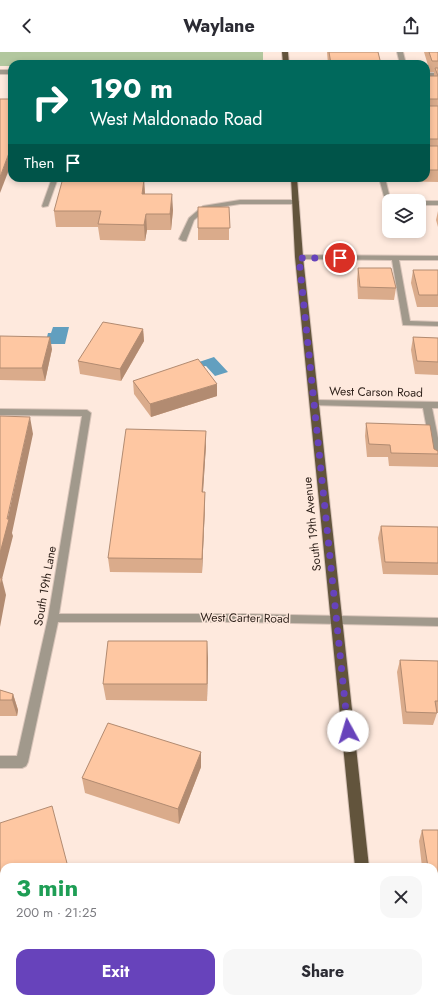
<!DOCTYPE html>
<html lang="en">
<head>
<meta charset="utf-8">
<style>
  body { margin:0; font-family:Jost,sans-serif; background:#f7f7f7; color:#2b2b33; height:100vh; display:flex; flex-direction:column; font-size:15px; white-space:nowrap }
  * { box-sizing:border-box; margin:0 }
  p { font-size:13px; color:#7c7c81 }
  .icon { flex:none; width:22px; height:22px; fill:none; stroke:currentColor; stroke-width:2; stroke-linecap:round; stroke-linejoin:round }
  .map { position:relative; flex:1; overflow:hidden }
  .drawer { position:absolute; left:0px; top:811px; width:438px; height:140px; display:flex; flex-direction:column; background:#fff; border-radius:12px 12px 0 0; box-shadow:0 2px 6px #0003 }
  .drawer>* { flex:none }
  .banner { position:absolute; left:8px; top:8px; width:422px; height:122px; border-radius:12px; box-shadow:0 2px 6px #0003; background:#00695c; color:#fff; overflow:hidden }
  .controls { position:absolute; left:382px; top:142px; display:grid; gap:8px }
  .controls a { display:grid; place-items:center; width:44px; height:44px; border-radius:8px; background:#fff; box-shadow:0 2px 6px #0003; font-size:20px }
  .pin { position:absolute; display:grid; place-items:center; width:34px; height:34px; color:#fff; margin:-17px; border:2px solid #fff; border-radius:50%; box-shadow:0 1px 4px #0007 }
  .me { position:absolute; width:44px; margin:-22px; rotate:354deg; stroke-linejoin:round; filter:drop-shadow(0 0 3px #0008) }
  .turn { display:flex; align-items:center; gap:14px; height:84px; padding:0 16px; font-size:18px }
  .turn .icon { width:52px; height:52px; stroke-width:2.5 }
  .turn b { display:block; font-size:28px; line-height:34px }
  .then { display:flex; align-items:center; height:38px; padding:0 16px; background:#0003; gap:8px; font-size:15px }
  .round { display:grid; place-items:center; flex:none; width:42px; height:42px; border-radius:12px; background:#f7f7f7 }
  .head { display:flex; align-items:center; justify-content:space-between; height:68px; padding:0 16px }
  h1 { font-size:24px; font-weight:700; line-height:30px; color:#1e9e55 }
  .action { display:flex; gap:8px; margin-top:auto; padding:8px 16px }
  .action a { flex:1; height:46px; border-radius:12px; background:#6743bb; color:#fff; font-size:16px; font-weight:700; line-height:46px; text-align:center }
  .action a+a { background:#f7f7f7; color:#2b2b33 }
  header { display:flex; justify-content:space-between; align-items:center; height:52px; padding:0 16px; background:#fff; font-size:18px; font-weight:700 }
  .map>svg:first-child { display:block }
  .green { fill:#b2c79e }
  .water { fill:#629fbf }
  .lines { fill:none; stroke-linecap:round; stroke-linejoin:round }
  .minor-casing { stroke:#d8c4b9; stroke-width:2 }
  .major-casing { stroke:#d8c4b9; stroke-width:2 }
  .minor { fill:#a1998c; fill-rule:evenodd }
  .major { fill:#62543c; fill-rule:evenodd }
  .wall { fill:#daab8b }
  .shaded-wall { fill:#b28b71 }
  .building { fill:#fec7a2; stroke:#b28b71 }
  .route { stroke:#6743bb; stroke-width:7; stroke-dasharray:0 12.6 }
  .labels { text-anchor:middle; stroke-width:3; stroke-linejoin:round; paint-order:stroke }
  .street-label { font-size:12px; fill:#2b1e17; stroke:#fee9dd }
</style>
</head>
<body>
<header><svg class="icon" aria-label="back" viewBox="0 0 24 24"><path d="M15 5l-7 7 7 7"/></svg>Waylane<svg class="icon" aria-label="share" viewBox="0 0 24 24"><path d="M12 15V3M7 8l5-5 5 5M5 13v7h14v-7"/></svg></header>
<div class="map">
<svg width="438" height="951" viewBox="0 0 438 951">
  <rect width="100%" height="100%" fill="#fee9dd"/>
  <polygon class="green" points="0,0 263,0 263,9 259,12 12,12 12,14 0,14"/>
  <g class="water">
    <polygon points="53,275 69,275 65,292 49,292 50,285 47,285 48,281 51,281"/>
    <polygon points="214,305 228,320 215,324 206,314 200,315 196,311"/>
  </g>
  <g class="lines">
    <g class="minor-casing">
      <g id="minor">
        <polygon points="397,0 403,0 406,12 400,12"/>
        <rect x="0" y="18" width="12" height="4"/>
        <rect x="426" y="21" width="12" height="4"/>
        <polygon points="52,126 58,126 48,154 43,155 42,154"/>
        <polygon points="379,126 385,126 390,146 395,149 389,150 385,148"/>
        <polygon points="240,148 296,148 299,150 296,152 240,152 207,157 194,168 186,189 183,189 179,187 189,166 203,154"/>
        <rect x="419" y="149" width="19" height="4"/>
        <polygon points="296,203 438,204 438,208 399,208 410,269 438,270 438,274 403,273 392,208 299,207 295,205"/>
        <polygon points="314,348 438,350 438,356 432,356 438,386 438,412 433,409 423,356 311,353 310,351"/>
        <polygon points="0,357 87,358 91,361 59,562 243,562 438,566 438,574 243,570 58,570 28,710 26,714 22,716 0,716 0,704 17,704 48,566 82,364 0,363"/>
        <rect x="434" y="911" width="4" height="14"/>
      </g>
    </g>
    <g class="major-casing">
      <g id="major">
        <polygon points="282,0 288,0 289,12 283,12"/>
        <polygon points="291,126 297,126 303,205 369,815 355,815 295,205"/>
        <rect x="368" y="947" width="14" height="4"/>
      </g>
    </g>
    <use href="#minor" class="minor"/>
    <use href="#major" class="major"/>
  </g>
  <g class="wall">
    <polygon points="327,0 378,0 381,12 328,12"/>
    <polygon points="424,0 438,0 438,130 387,129 386,126 426,126 426,24 434,24 434,20 430,20"/>
    <polygon points="330,126 379,126 378,129 330,129"/>
    <polygon points="129,127 144,128 145,142 173,158 171,178 147,178 145,189 100,188 98,175 56,175 54,159"/>
    <polygon points="229,155 229,188 198,188 198,176"/>
    <polygon points="438,159 438,175 436,168"/>
    <polygon points="358,216 396,236 394,248 358,247 357,228"/>
    <polygon points="413,218 438,218 438,255 417,255 411,231"/>
    <polygon points="143,277 144,289 121,329 80,322 78,309"/>
    <polygon points="0,284 52,297 45,329 0,328"/>
    <polygon points="413,285 438,286 438,323 415,322 411,298"/>
    <polygon points="133,329 217,344 151,365 134,342"/>
    <polygon points="366,371 434,397 438,399 438,415 389,414 388,405 367,405 365,384"/>
    <polygon points="206,393 203,440 205,440 205,454 202,521 110,520 108,506"/>
    <polygon points="381,474 438,475 438,523 383,522 378,486"/>
    <polygon points="208,606 207,649 106,648 103,632"/>
    <polygon points="400,608 438,609 438,661 437,661 433,673 403,672 397,620"/>
    <polygon points="0,638 13,642 18,658 17,664 0,664"/>
    <polygon points="201,700 201,715 179,772 85,741 82,726"/>
    <polygon points="422,778 438,778 438,852 434,852 434,815 422,815 419,789"/>
  </g>
  <g class="shaded-wall">
    <polygon points="12,93 12,110 0,141 0,125"/>
    <polygon points="144,128 145,143 142,142"/>
    <polygon points="172,142 173,158 171,178 170,162"/>
    <polygon points="146,162 147,178 145,189 144,173"/>
    <polygon points="143,277 144,289 121,329 120,317"/>
    <polygon points="50,285 52,297 45,329 42,316"/>
    <polygon points="217,332 217,344 151,365 150,352"/>
    <polygon points="30,365 33,382 12,481 13,484 2,527 6,543 0,575 0,501"/>
    <polygon points="206,379 206,393 202,454 202,440"/>
    <polygon points="205,440 205,454 202,521 202,507"/>
    <polygon points="207,589 208,606 207,649"/>
    <polygon points="13,642 18,658 17,664 12,648"/>
    <polygon points="201,700 201,715 179,772 178,757"/>
  </g>
  <g class="building">
    <polygon points="329,0 378,0 381,12 331,12"/>
    <polygon points="429,0 438,0 438,9 432,9"/>
    <polygon points="435,16 438,16 438,47 428,47 426,52 428,54 438,54 438,87 428,87 426,89 428,94 438,94 438,118 426,118 426,24 438,24"/>
    <polygon points="0,47 12,47 12,93 0,125"/>
    <polygon points="63,126 126,126 125,127 144,128 142,142 172,142 170,162 146,162 144,173 98,172 101,159 54,159"/>
    <polygon points="198,155 229,155 230,176 198,176"/>
    <polygon points="358,216 391,216 396,236 360,235"/>
    <polygon points="413,218 438,218 438,243 419,243"/>
    <polygon points="103,270 143,277 120,317 78,309"/>
    <polygon points="0,284 50,285 42,316 0,316"/>
    <polygon points="413,285 438,286 438,310 417,309"/>
    <polygon points="198,307 217,332 150,352 133,329"/>
    <polygon points="0,364 30,365 7,467 9,467 0,501"/>
    <polygon points="366,371 430,373 434,397 438,399 438,402 391,401 390,393 369,392"/>
    <polygon points="126,377 206,379 202,440 205,440 202,507 108,506"/>
    <polygon points="381,474 438,475 438,511 385,510"/>
    <polygon points="0,526 2,526 0,534"/>
    <polygon points="108,589 207,589 207,632 103,632"/>
    <polygon points="400,608 438,609 438,649 435,649 437,661 406,660"/>
    <polygon points="0,638 13,642 12,648 0,648"/>
    <polygon points="108,671 201,700 178,757 82,726"/>
    <polygon points="52,754 68,815 4,815 4,852 2,852 0,841 0,771"/>
    <polygon points="422,778 438,778 438,842 434,842 434,815 428,815"/>
  </g>
  <g class="lines">
    <polyline class="route" points="340,206 299,206 348,679"/>
  </g>
  <g class="labels">
    <g class="street-label">
      <text transform="translate(376 340) rotate(1)" y="4">West Carson Road</text>
      <text transform="translate(312 472) rotate(-96)" y="4">South 19th Avenue</text>
      <text transform="translate(45 534) rotate(-80)" y="4">South 19th Lane</text>
      <text transform="translate(245 566) rotate(1)" y="4">West Carter Road</text>
    </g>
  </g>
</svg>
<div class="controls">
<a><svg class="icon" aria-label="layers" viewBox="0 0 24 24"><path d="M12 4l9 5-9 5-9-5zM3 14l9 5 9-5"/></svg></a>
</div>
<div class="pin" style="left:340px;top:206px;background:#d93025"><svg class="icon" aria-label="arrive" viewBox="0 0 24 24"><path d="M6 21V4h12l-3 4 3 4H6"/></svg></div>
<svg class="me" style="left:348px;top:679px" viewBox="-20 -20 40 40"><circle r="19" fill="#fff"/><path d="M0-13L10 11 0 6-10 11z" fill="#6743bb"/></svg>
<div class="banner">
<div class="turn"><svg class="icon" aria-label="right" viewBox="0 0 24 24"><path d="M7 20v-9h11M14 6l5 5-5 5"/></svg><div><b>190 m</b>West Maldonado Road</div></div>
<div class="then">Then<svg class="icon" aria-label="arrive" viewBox="0 0 24 24"><path d="M6 21V4h12l-3 4 3 4H6"/></svg></div>
</div>
<section class="drawer">
<div class="head"><div><h1>3 min</h1><p>200 m · 21:25</p></div><a class="round"><svg class="icon" aria-label="close" viewBox="0 0 24 24"><path d="M6 6l12 12M18 6L6 18"/></svg></a></div>
<div class="action"><a>Exit</a><a>Share</a></div>
</section>
</div>
</body>
</html>
